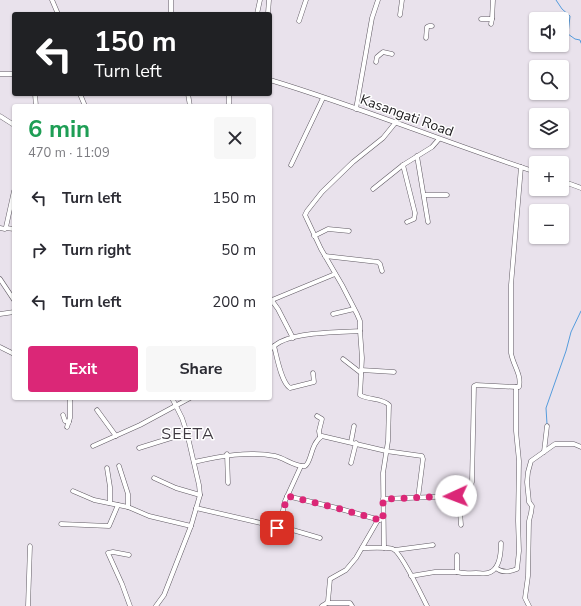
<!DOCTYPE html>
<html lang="en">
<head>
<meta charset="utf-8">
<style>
  body { margin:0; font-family:"Nunito Sans",sans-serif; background:#f7f7f7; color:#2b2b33; height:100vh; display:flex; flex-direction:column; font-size:15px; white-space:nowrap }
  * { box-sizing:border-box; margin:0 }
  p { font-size:13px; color:#7c7c81 }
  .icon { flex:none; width:22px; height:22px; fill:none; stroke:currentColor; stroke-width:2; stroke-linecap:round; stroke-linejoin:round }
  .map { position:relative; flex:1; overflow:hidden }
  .drawer { position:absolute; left:12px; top:104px; width:260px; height:296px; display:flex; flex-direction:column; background:#fff; border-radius:4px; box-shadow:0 1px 3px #0004 }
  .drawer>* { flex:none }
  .banner { position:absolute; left:12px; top:12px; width:260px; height:84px; border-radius:4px; box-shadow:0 1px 3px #0004; background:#202124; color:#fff; overflow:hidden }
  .fabs { position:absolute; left:529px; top:12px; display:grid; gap:8px }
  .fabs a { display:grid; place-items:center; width:40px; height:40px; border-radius:4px; background:#fff; box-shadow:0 1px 3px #0004; font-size:20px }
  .pin { position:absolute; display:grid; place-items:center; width:34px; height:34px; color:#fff; margin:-17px; border-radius:8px; box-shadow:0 2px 6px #0006 }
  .me { position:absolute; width:44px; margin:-22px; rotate:268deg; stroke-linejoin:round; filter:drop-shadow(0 0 3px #0008) }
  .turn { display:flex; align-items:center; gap:14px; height:84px; padding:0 16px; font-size:18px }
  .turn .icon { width:52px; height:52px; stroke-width:2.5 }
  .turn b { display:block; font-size:28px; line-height:34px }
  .round { display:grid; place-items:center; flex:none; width:42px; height:42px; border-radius:4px; background:#f7f7f7 }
  .head { display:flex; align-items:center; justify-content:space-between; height:68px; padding:0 16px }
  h1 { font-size:24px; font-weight:700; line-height:30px; color:#1e9e55 }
  .action { display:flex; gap:8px; margin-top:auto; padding:8px 16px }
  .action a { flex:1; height:46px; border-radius:4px; background:#db2777; color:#fff; font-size:16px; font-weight:700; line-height:46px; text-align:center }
  .action a+a { background:#f7f7f7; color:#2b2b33 }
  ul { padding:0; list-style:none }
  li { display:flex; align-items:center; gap:12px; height:52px; padding:0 16px }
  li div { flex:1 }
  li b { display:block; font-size:15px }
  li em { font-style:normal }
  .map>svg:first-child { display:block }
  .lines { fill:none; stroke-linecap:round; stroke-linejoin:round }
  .stream { stroke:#559cdd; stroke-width:1 }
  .minor-casing { stroke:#605a63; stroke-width:5 }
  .minor { stroke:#fff; stroke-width:4 }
  .route { stroke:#db2777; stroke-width:7; stroke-dasharray:0 12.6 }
  .labels { text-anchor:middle; stroke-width:3; stroke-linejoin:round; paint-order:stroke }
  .street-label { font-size:14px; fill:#1c1a1d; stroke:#fff }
  .quarter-label { font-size:16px; letter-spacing:1px; fill:#403a42; stroke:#fff }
</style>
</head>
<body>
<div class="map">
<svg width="581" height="606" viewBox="0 0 581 606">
  <rect width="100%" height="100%" fill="#e9e2ec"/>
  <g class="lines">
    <g class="stream">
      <polyline points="556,0 562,9 570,16 568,34 575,39 580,40 581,43"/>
      <polyline points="547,424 546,408 566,351 571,332 581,311"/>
    </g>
    <g class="minor-casing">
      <g id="minor">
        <polyline points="52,0 58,14"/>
        <polyline points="268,13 269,0"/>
        <polyline points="171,14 171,0"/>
        <polyline points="257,14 260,0"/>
        <polyline points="400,15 402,0"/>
        <polyline points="481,19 492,19 491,24"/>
        <polyline points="492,19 493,0"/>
        <polyline points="299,21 306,0"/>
        <polyline points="426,38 427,27 429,26 432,26"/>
        <polyline points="376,62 377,57 383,52 392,54"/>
        <polyline points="0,74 14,74"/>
        <path d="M 270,80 C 360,107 447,143 536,172"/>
        <polyline points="35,94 36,106"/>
        <polyline points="80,94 85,106"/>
        <polyline points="188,94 190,106"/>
        <polyline points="229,94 229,106"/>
        <polyline points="356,109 372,18 378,0"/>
        <polyline points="0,116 14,125"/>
        <polyline points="417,156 428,222"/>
        <polyline points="291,165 323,98"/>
        <polyline points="403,165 415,213 414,219 407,222"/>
        <polyline points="562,181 581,188"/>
        <polyline points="373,189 403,165 432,147 439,139"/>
        <polyline points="424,195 447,195"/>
        <polyline points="0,228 5,229 6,227 14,191"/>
        <polyline points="6,228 14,229"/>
        <polyline points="314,236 328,229 349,231"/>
        <polyline points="325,256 378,262 380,264 382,271"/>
        <polyline points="0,279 14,300"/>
        <polyline points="270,298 278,309 293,338"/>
        <polyline points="272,300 335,274"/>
        <polyline points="0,314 14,312"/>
        <polyline points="333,314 354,309"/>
        <path d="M 360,331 L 362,358 L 360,395 C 368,400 383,398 389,405 L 388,441 L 383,473 L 384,548"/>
        <path d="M 274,346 C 277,357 281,382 290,388 L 314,382 L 313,373"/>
        <polyline points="0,347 14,354"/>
        <path d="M 270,349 C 273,347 276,344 280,342 C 299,332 339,332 360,331 L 360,321 L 357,314 L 342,285 L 321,249 L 305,215 L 307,211 L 322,192 L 353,162 L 383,138 L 396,122"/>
        <polyline points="343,359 361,373"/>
        <polyline points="361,370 394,372"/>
        <polyline points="97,410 116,436"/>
        <polyline points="63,415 65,421 69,422"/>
        <polyline points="317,416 322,419 319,431 320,437"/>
        <polyline points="67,427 70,418 70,398"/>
        <polyline points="351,442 354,426"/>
        <polyline points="93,446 140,425 190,398"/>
        <polyline points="139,448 187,433"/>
        <polyline points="544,452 547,426"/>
        <polyline points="227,454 228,483"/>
        <path d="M 194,462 C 221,456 248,451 275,456 C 285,458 294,467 305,466 C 312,462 310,444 322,436 L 386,451 L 422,456 L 423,459 L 418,498"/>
        <polyline points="351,463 356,443"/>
        <polyline points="119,466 128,494 128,507"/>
        <polyline points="107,468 110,487 110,503"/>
        <polyline points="154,478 176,488 200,495"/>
        <polyline points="73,491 94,500 128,507 149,516 191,526"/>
        <polyline points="287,496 337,508 380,520"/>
        <path d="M 456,496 L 457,490 C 463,488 470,490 472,482 L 474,386 L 476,385 L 516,387 L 519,387 C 522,375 513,365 511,353 L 511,285 L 521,167"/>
        <polyline points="383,499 457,496 459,498 461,525"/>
        <polyline points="196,508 278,527 280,525 285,501 301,466"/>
        <polyline points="61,524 109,526 118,505"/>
        <polyline points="279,526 320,538"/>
        <path d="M 362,548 C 368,548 388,547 393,549 C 401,552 422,596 427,606"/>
        <polyline points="395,550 433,545"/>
        <polyline points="129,555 113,552 108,553 122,584 130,606"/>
        <path d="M 496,568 C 502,573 510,572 517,569 L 519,551 L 518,521 L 519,461 L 516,431 L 516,387"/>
        <path d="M 457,572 C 464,574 469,573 476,573 C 480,573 484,574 488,573 C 500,570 501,553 501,543"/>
        <polyline points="411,576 435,572 457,572 457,555"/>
        <polyline points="327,603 350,603 352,606"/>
        <polyline points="28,606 30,546"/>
        <polyline points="156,606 164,595 191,526 200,495 199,485 187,433 182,418 172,398"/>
        <polyline points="322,606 327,603 328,601 330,579 346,570 356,558 378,520"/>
        <polyline points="529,606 525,598 528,576 529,521 531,513 532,506 529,502 527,482 528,472 531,461 555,444 574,444 581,447"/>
      </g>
    </g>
    <use href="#minor" class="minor"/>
  </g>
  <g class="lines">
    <polyline class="route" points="277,528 280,525 287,496 337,508 383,521 383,499 456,496"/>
  </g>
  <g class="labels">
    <g class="street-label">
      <text transform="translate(407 115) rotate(20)" y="5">Kasangati Road</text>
    </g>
    <g class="quarter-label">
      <text x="188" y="439">SEETA</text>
    </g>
  </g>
</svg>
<div class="fabs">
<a><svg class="icon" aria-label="sound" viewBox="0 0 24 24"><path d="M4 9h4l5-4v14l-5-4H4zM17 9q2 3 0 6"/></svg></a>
<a><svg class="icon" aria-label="search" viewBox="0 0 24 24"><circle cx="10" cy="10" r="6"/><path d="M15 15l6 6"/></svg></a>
<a><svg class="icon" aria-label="layers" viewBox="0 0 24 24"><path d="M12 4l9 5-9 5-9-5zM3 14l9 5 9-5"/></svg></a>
<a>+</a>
<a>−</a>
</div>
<div class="pin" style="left:277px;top:528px;background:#d93025"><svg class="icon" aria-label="arrive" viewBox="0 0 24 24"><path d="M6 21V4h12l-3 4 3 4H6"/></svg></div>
<svg class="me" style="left:456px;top:496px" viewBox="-20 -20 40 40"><circle r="19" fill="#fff"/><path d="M0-13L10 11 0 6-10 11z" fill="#db2777"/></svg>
<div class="banner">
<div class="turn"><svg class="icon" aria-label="left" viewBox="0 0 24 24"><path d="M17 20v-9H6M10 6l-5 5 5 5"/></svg><div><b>150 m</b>Turn left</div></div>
</div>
<section class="drawer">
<div class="head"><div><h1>6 min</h1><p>470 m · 11:09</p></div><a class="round"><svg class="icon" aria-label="close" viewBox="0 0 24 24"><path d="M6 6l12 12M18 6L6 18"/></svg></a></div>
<ul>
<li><svg class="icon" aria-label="left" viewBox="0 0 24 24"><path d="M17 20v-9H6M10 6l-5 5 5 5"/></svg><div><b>Turn left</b></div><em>150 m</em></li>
<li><svg class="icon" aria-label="right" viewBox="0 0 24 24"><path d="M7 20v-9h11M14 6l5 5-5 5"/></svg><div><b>Turn right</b></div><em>50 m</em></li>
<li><svg class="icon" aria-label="left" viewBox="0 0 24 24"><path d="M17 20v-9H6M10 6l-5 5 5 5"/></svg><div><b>Turn left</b></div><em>200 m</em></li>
</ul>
<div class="action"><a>Exit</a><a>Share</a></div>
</section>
</div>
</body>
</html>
